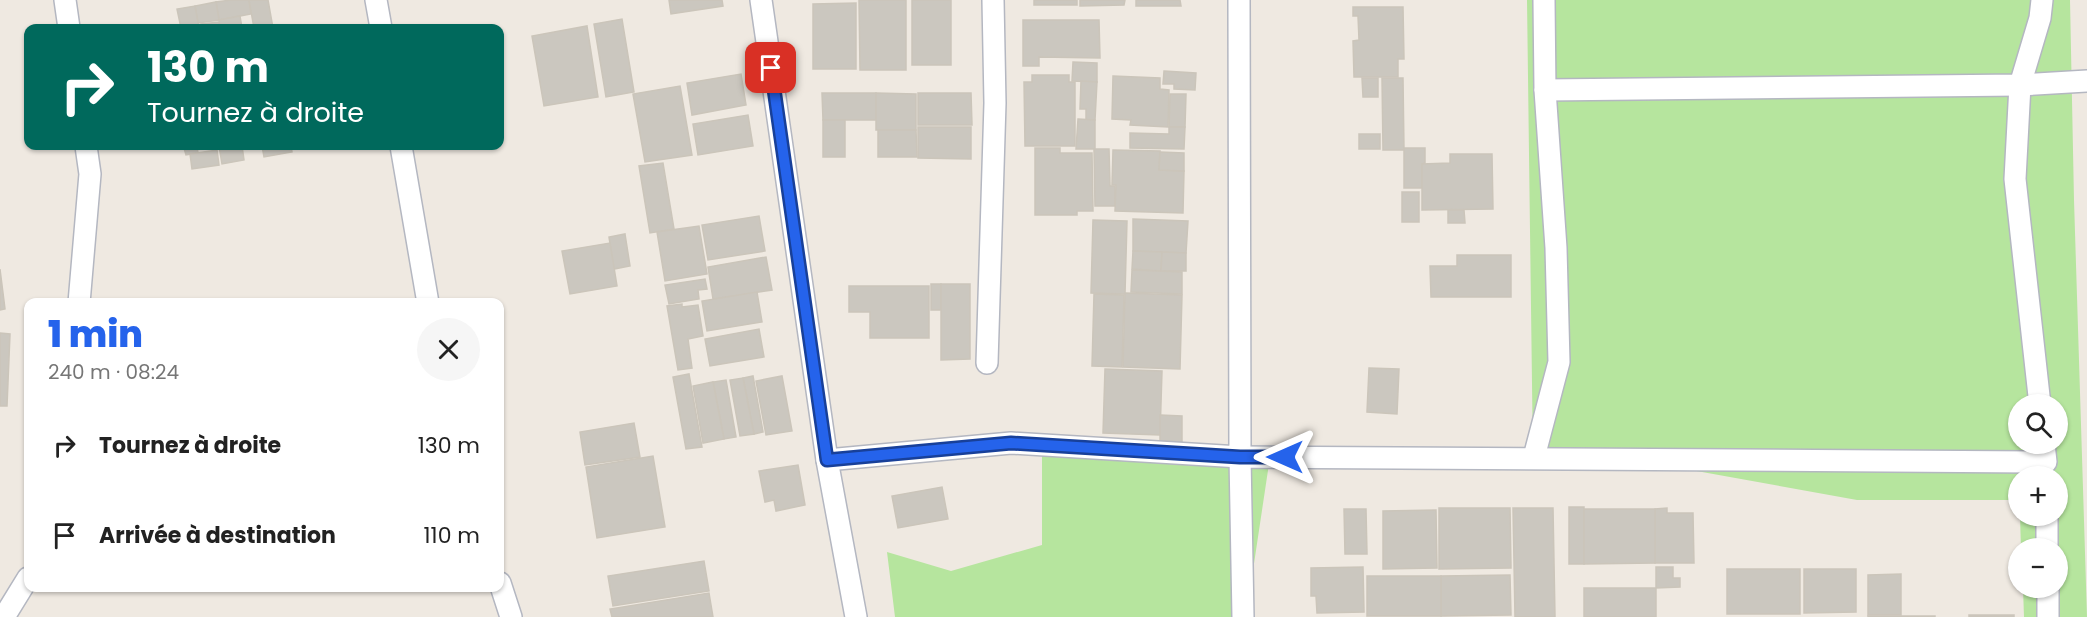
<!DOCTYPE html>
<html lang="fr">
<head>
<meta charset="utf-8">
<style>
  body { margin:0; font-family:Poppins,sans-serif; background:#f6f6f6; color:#222; height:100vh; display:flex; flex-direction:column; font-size:22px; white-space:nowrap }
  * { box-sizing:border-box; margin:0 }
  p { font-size:20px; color:#767676 }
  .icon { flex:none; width:33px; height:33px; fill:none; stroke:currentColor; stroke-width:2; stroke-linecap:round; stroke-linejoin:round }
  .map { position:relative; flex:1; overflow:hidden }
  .side { position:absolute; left:24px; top:298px; width:480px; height:294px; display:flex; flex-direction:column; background:#fff; border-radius:12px; box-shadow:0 2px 4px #0004 }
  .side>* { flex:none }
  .hud { position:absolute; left:24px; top:24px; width:480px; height:126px; border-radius:12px; box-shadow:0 2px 4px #0004; background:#00695c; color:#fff; overflow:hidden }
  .fabs { position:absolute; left:2008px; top:394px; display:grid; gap:12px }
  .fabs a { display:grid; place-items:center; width:60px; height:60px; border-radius:50%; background:#fff; box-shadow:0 2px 4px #0004; font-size:30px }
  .pin { position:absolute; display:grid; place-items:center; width:51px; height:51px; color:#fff; margin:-26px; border-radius:12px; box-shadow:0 3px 9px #0006 }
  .me { position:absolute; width:66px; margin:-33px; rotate:270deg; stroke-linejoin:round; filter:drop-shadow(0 0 4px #0008) }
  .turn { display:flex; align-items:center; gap:21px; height:126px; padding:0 24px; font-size:27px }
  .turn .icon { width:78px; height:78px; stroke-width:2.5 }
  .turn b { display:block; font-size:42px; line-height:51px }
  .round { display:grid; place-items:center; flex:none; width:63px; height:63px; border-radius:32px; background:#f6f6f6 }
  .head { display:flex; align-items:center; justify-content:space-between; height:102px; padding:0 24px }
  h1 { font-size:36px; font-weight:800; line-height:45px; color:#2563eb }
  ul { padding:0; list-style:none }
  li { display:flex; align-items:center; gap:18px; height:90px; padding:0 24px }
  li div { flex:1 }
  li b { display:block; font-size:22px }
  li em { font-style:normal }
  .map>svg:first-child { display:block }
  .green { fill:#b6e59e; fill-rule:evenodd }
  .building { fill:#cbc7bf; stroke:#cbc5ba; stroke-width:1.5 }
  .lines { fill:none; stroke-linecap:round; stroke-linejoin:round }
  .minor-casing { stroke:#b4b7c1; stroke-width:24 }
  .minor { stroke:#fff; stroke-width:21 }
  .route-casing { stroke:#184099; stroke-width:15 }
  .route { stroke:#2563eb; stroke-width:10 }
</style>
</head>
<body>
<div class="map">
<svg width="2087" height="617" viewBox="0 0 2087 617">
  <rect width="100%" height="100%" fill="#efe9e1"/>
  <g class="green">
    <path d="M 1527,0 L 2070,0 L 2074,200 L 2087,617 L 2024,617 L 2023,588 L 2058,588 L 2058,549 L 2021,549 L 2020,516 L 2058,516 L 2058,477 L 2019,477 L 2019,500 L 1857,500 L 1652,463 L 1533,460 ZM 2019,405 L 2058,405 L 2058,444 L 2019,444 Z"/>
    <polygon points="1042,454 1270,457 1246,617 895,617 887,552 951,571 1042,545"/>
  </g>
  <g class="building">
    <polygon points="231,0 249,0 251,14 219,20 216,2"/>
    <polygon points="249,0 268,0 273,28 254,28"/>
    <polygon points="669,0 722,0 723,6 671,14"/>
    <polygon points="859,0 906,0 906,70 860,70"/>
    <rect x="912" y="0" width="39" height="65"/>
    <rect x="1034" y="0" width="43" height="5"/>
    <polygon points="1080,0 1125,0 1124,5 1080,6"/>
    <polygon points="1136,0 1180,0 1181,6 1136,6"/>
    <polygon points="216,2 219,20 198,23 195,6"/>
    <polygon points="856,3 856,69 813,69 813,4"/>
    <polygon points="195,6 199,28 181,28 177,9"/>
    <polygon points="1353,7 1403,7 1404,59 1398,59 1398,77 1354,77 1353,41 1359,40 1358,16 1353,16"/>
    <polygon points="240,16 242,28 220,28 219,20"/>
    <polygon points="622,19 634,92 606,97 594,24"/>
    <polygon points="1023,20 1099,20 1100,58 1039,57 1039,66 1023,66"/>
    <polygon points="219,22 220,28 202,28 201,24"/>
    <polygon points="587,26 598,97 544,106 532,36"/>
    <polygon points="1073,62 1097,63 1097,82 1072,81"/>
    <polygon points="1164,71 1196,73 1195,90 1174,89 1174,84 1163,84"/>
    <polygon points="741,74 746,105 692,115 687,83"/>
    <polygon points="1032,75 1069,75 1069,82 1075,82 1075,146 1025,146 1024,82 1032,82"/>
    <polygon points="1113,76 1160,78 1160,89 1169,90 1168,127 1130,125 1131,120 1112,119"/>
    <polygon points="1362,78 1378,78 1378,97 1363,97"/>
    <polygon points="1382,78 1403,78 1404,150 1383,150"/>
    <polygon points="1081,81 1097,82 1095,120 1086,120 1086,109 1080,109"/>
    <polygon points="680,86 692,155 645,162 633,94"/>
    <polygon points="822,93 876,93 876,120 823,120"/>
    <polygon points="876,93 916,94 916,130 876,130"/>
    <polygon points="918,93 971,93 972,125 918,125"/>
    <polygon points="1170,94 1186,94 1185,127 1169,127"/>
    <polygon points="748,115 753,146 698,155 693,124"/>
    <polygon points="1078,119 1095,120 1095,149 1076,149"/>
    <rect x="823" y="120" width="22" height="37"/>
    <polygon points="918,127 971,127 971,159 918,158"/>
    <polygon points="1169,127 1185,127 1184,149 1130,148 1130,133 1169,134"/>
    <polygon points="878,130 916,130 917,157 878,157"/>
    <rect x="1359" y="134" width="21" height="15"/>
    <polygon points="197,146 198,153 186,155 184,148"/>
    <polygon points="219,146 242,146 244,160 222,164"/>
    <polygon points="262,146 291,146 292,152 264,157"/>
    <polygon points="1035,148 1060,148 1060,153 1092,153 1093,211 1077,211 1077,215 1035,215"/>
    <polygon points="1404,148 1425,148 1425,163 1422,164 1422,188 1404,188"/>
    <polygon points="1094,149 1109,149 1110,186 1115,186 1115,206 1095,206"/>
    <polygon points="217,150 219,165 192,169 190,154"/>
    <polygon points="1113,150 1160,151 1159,170 1184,171 1183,213 1115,211 1116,185 1112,185"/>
    <polygon points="1160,152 1184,153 1184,171 1159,170"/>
    <polygon points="1450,154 1492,154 1493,209 1422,210 1422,164 1450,163"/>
    <polygon points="663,163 674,229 650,233 639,166"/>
    <rect x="1402" y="192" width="17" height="30"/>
    <polygon points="1448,210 1464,210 1465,223 1448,223"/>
    <polygon points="759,216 765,251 708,260 702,225"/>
    <polygon points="1133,219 1188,221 1186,253 1133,251"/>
    <polygon points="1093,220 1127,221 1125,294 1091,293"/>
    <polygon points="699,226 707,274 665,281 657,232"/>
    <polygon points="625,234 630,266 614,269 609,237"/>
    <polygon points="610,243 617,286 570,294 562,251"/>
    <polygon points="1133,251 1162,252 1161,271 1132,269"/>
    <polygon points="1162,252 1186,253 1186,271 1161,271"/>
    <polygon points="1457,255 1511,255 1511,297 1431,297 1430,266 1457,266"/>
    <polygon points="766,257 772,290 713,299 708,267"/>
    <polygon points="0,269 5,309 0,310"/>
    <polygon points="1132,270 1182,272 1182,294 1131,292"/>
    <polygon points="705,279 707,289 698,290 699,299 669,304 665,285"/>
    <rect x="931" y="284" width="10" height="26"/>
    <polygon points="941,284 970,284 970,359 941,360"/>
    <polygon points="849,286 929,286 929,338 870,338 870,312 849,312"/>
    <polygon points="757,292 762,322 707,331 702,301"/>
    <polygon points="1125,293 1182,295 1180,369 1123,367"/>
    <polygon points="1094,294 1124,295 1122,367 1092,366"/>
    <polygon points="682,304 682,307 698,305 703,336 688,339 692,368 678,370 667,306"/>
    <polygon points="759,329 764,357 710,366 705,339"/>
    <polygon points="0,333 10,334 7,406 0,406"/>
    <polygon points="1369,368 1399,369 1397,414 1367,412"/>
    <polygon points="1105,369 1162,371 1160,435 1103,433"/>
    <polygon points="689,374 702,447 686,449 673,377"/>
    <polygon points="753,376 763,432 754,434 743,378"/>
    <polygon points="782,376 792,431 766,435 756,381"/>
    <polygon points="743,378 754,434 740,436 730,380"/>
    <polygon points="726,380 736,437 724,439 713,382"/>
    <polygon points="713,382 724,439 703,443 693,386"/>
    <polygon points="1160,415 1182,416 1182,442 1160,441"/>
    <polygon points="634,423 640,457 585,465 580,432"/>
    <polygon points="653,456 665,527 597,538 586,467"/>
    <polygon points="798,465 805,505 776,511 774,500 765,502 759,471"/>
    <polygon points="942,487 948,519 898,528 892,496"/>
    <rect x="1569" y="507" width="15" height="57"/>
    <polygon points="1439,508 1510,508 1511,568 1439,569"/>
    <polygon points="1513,508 1553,508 1555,617 1515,617"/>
    <polygon points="1667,508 1667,513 1693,513 1694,563 1655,563 1655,509"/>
    <polygon points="1344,509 1366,509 1367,554 1345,554"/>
    <polygon points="1584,509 1655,509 1655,563 1584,564"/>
    <polygon points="1436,510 1437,568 1383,569 1383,511"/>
    <polygon points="704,561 709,591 613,606 608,576"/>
    <polygon points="1363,567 1364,612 1317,613 1316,596 1311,596 1311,568"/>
    <polygon points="1656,567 1673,567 1673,578 1680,578 1680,587 1656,588"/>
    <rect x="1727" y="569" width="73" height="45"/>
    <polygon points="1804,569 1856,569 1856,612 1804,613"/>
    <polygon points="1901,574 1901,615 1868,615 1868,575"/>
    <polygon points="1510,575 1511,615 1441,616 1441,576"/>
    <rect x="1367" y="576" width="74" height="40"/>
    <rect x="1584" y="588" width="72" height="29"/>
    <polygon points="709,593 713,617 612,617 610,609"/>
    <rect x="1969" y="615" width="45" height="2"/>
    <rect x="1868" y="616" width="67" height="1"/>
  </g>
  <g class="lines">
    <g class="minor-casing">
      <g id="minor">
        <polyline points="65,0 69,28"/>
        <polyline points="376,0 381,28"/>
        <polyline points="761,0 827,460 856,617"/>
        <polyline points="1545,90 2020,85 2087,81"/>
        <polyline points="401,146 428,303"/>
        <polyline points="79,303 90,174 86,146"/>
        <polyline points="987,363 995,103 993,0"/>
        <polyline points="2040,405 2015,179 2020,85 2040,18 2042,0"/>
        <polyline points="1534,457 1559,362 1556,248 1545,90 1544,0"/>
        <polyline points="827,460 1011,443 1240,457 1239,0"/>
        <polyline points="2047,516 2047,549"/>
        <polyline points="500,583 511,617"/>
        <polyline points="2048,588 2048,617"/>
        <polyline points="4,617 28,578"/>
        <polyline points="1243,617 1240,457 2046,462 2044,444"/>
      </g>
    </g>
    <use href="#minor" class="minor"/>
  </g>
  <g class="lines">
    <g class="route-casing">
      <polyline id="route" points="771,68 827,460 1011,443 1240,457 1285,457"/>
    </g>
    <use href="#route" class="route"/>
  </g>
</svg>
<div class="fabs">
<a><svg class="icon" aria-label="search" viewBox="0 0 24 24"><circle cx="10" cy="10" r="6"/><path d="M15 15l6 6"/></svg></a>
<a>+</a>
<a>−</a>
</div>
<div class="pin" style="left:771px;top:68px;background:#d93025"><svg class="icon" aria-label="arrive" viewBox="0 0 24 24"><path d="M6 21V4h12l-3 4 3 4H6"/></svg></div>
<svg class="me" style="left:1285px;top:457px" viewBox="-20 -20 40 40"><path d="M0-17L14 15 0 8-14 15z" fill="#2563eb" stroke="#fff" stroke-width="4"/></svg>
<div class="hud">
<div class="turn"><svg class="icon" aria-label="right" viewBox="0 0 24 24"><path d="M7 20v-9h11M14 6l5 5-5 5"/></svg><div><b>130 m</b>Tournez à droite</div></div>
</div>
<section class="side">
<div class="head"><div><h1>1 min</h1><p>240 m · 08:24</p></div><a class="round"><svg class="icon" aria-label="close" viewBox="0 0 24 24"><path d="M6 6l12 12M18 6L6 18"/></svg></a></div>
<ul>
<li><svg class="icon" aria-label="right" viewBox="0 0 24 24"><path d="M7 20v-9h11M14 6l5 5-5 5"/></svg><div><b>Tournez à droite</b></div><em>130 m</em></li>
<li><svg class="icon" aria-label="arrive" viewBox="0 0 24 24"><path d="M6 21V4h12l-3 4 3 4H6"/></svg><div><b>Arrivée à destination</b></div><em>110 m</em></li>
</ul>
</section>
</div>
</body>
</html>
